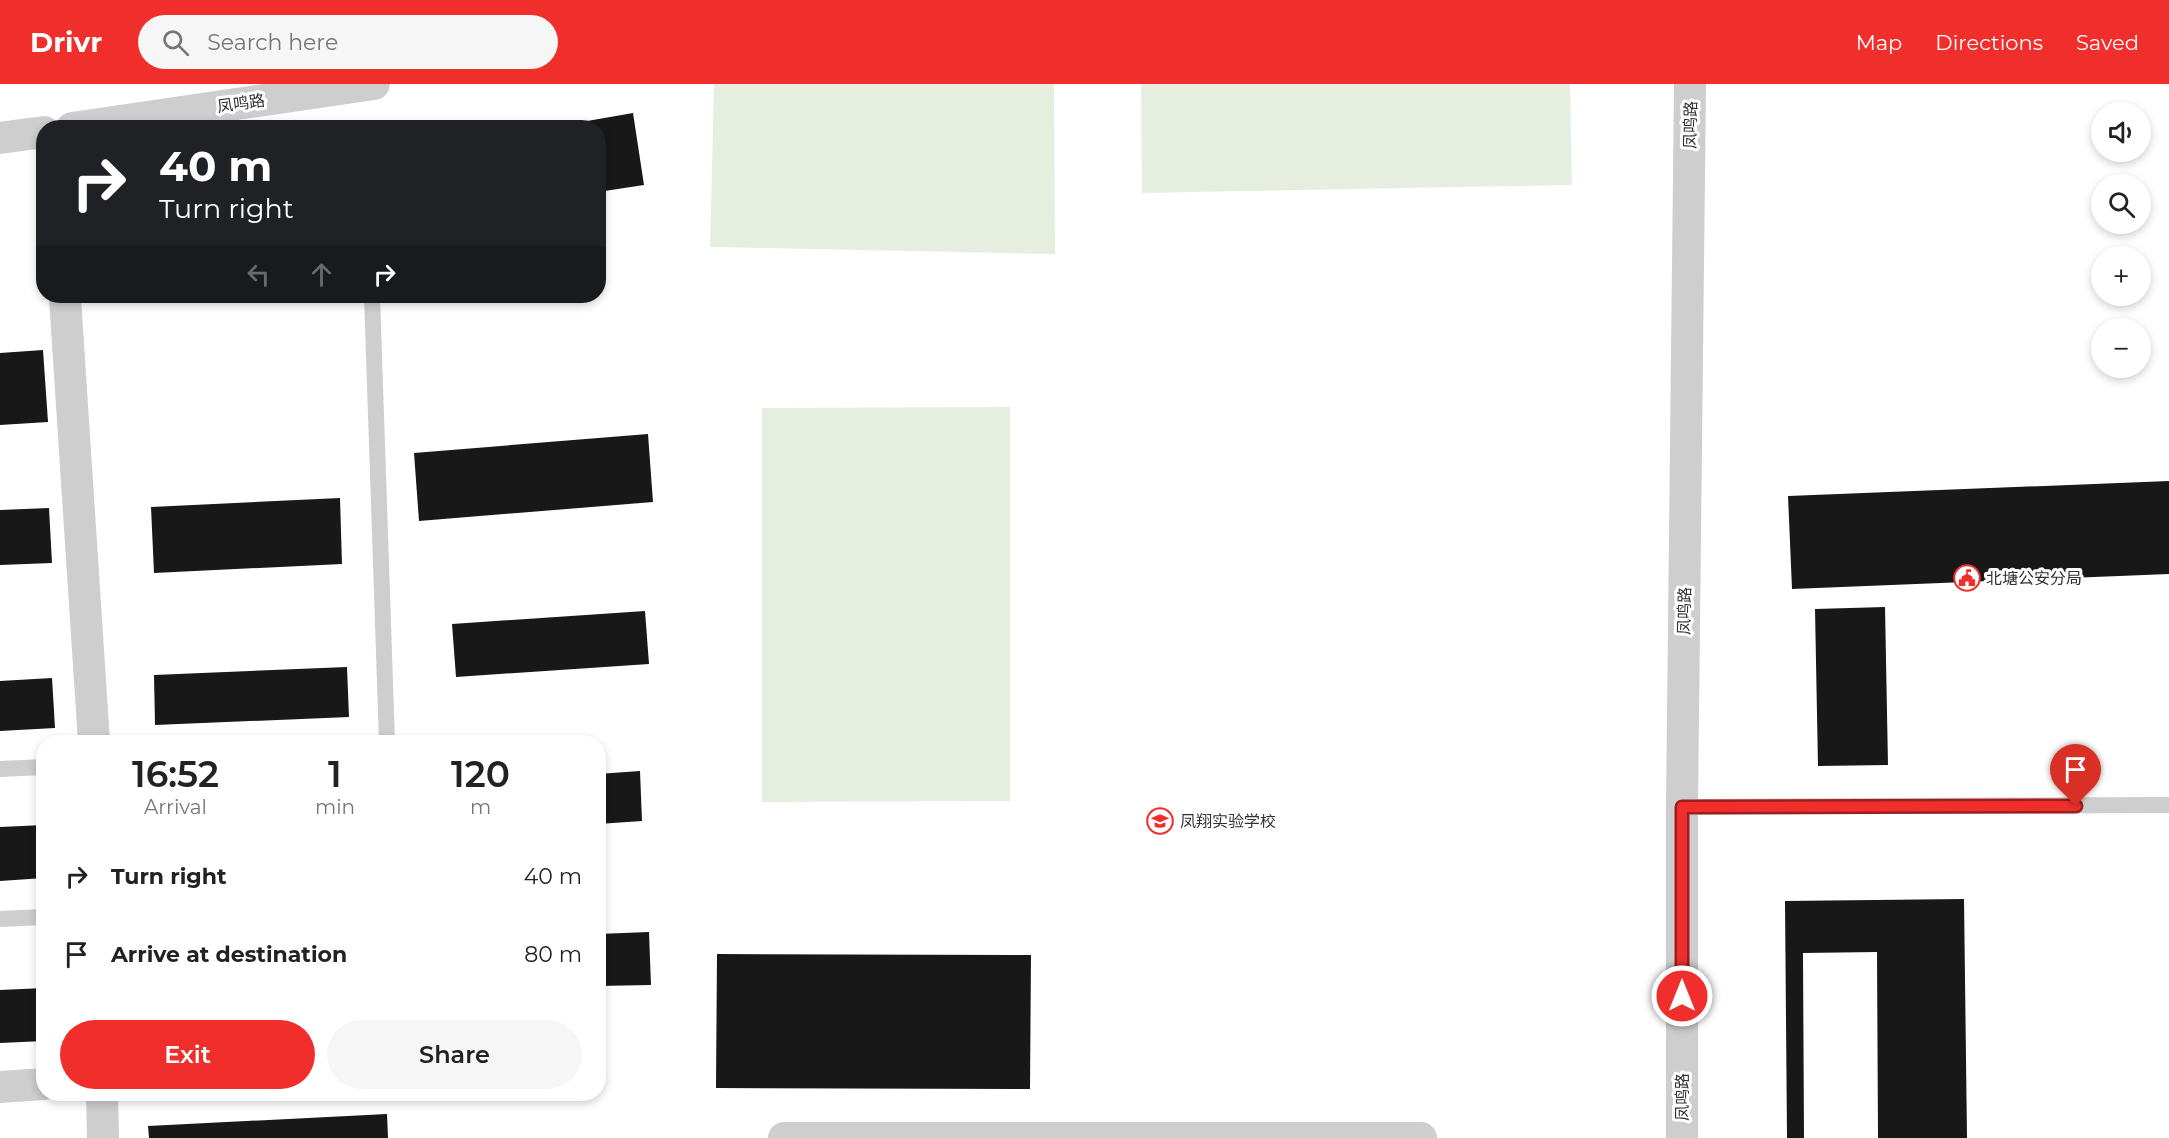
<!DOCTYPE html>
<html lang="en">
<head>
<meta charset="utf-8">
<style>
  body { margin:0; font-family:Montserrat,"Noto Sans SC",sans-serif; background:#f6f6f6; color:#222; height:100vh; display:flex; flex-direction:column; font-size:22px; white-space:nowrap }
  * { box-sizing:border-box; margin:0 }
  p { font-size:20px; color:#767676 }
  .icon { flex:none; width:33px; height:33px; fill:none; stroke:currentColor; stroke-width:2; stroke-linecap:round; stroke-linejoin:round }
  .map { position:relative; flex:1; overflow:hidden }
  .panel { position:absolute; left:36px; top:651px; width:570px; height:366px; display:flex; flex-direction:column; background:#fff; border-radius:24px; box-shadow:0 3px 9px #0003 }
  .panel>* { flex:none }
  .hud { position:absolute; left:36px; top:36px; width:570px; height:183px; border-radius:24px; box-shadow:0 3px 9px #0003; background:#202124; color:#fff; overflow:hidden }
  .fabs { position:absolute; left:2091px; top:18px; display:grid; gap:12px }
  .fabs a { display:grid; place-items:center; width:60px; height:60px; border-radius:50%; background:#fff; box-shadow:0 3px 9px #0003; font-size:30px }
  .pin { position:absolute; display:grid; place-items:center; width:51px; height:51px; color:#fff; margin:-62px -26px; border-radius:50% 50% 50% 0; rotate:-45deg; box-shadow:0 0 6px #0007 }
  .pin .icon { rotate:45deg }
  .me { position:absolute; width:66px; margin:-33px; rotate:0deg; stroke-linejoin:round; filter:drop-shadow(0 0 4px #0008) }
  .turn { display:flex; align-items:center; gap:21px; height:126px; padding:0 24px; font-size:27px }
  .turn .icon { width:78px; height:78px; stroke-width:2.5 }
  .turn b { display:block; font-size:42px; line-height:51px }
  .lanes { display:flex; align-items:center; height:57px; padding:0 24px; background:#0003; justify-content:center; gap:30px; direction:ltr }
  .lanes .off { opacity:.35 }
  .eta { display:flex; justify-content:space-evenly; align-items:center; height:102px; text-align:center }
  .eta b { font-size:36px; font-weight:600; line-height:42px }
  .cta { display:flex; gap:12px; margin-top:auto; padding:12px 24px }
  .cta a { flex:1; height:69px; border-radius:36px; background:#f02f2c; color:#fff; font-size:24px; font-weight:600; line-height:69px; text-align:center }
  .cta a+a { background:#f6f6f6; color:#222 }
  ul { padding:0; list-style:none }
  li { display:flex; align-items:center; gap:18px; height:78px; padding:0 24px }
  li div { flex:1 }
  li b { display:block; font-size:22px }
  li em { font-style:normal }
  header { display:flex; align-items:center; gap:36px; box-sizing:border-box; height:84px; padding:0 30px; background:#f02f2c; color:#fff }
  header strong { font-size:28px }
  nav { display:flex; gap:33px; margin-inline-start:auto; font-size:21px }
  .search { width:420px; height:54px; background:#f6f6f6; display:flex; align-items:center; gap:15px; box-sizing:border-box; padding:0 21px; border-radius:33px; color:#767676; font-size:22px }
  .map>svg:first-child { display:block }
  .green { fill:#e6efdf }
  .building { fill:#181818 }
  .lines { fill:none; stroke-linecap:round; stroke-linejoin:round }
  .service { stroke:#cecece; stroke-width:16 }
  .minor { stroke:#cecece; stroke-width:32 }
  .route-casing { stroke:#9c1f1d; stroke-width:15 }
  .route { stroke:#f02f2c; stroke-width:10 }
  .labels { text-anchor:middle; stroke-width:6; stroke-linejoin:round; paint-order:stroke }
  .street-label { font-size:16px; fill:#313131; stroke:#fff }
  .poi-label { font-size:16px; fill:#313131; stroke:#fff; text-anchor:start }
</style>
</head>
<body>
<header>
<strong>Drivr</strong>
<div class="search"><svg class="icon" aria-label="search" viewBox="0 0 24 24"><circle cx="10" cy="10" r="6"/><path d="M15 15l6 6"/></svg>Search here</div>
<nav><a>Map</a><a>Directions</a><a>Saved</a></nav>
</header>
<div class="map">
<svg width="2169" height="1054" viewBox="0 0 2169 1054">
  <rect width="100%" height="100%" fill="#fff"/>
  <g class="green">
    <polygon points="714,0 1054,0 1055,170 710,163"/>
    <polygon points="1141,0 1570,0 1572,101 1142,109"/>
    <polygon points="1010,323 1010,717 762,718 762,324"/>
  </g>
  <g class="building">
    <polygon points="633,29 644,101 598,108 598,44 547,44"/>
    <polygon points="43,266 48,338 0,341 0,269"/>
    <polygon points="648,350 653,418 419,437 414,369"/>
    <polygon points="2169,397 2169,490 1792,505 1788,412"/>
    <polygon points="340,414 342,480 154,489 151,423"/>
    <polygon points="49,424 52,479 0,481 0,426"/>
    <polygon points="1885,523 1888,681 1818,682 1815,525"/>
    <polygon points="645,527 649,580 456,593 452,540"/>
    <polygon points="347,583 349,633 155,641 154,591"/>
    <polygon points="52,594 55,644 0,647 0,597"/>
    <polygon points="640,687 642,737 598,740 598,690"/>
    <polygon points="44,741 44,794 0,797 0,743"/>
    <polygon points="1964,815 1967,1054 1878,1054 1877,868 1803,869 1804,1054 1787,1054 1785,817"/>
    <polygon points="649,848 651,901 598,902 598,850"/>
    <polygon points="717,870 1031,871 1030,1005 716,1004"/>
    <polygon points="44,904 44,957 0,959 0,906"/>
    <polygon points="387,1030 388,1054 149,1054 148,1042"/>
  </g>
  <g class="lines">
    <g class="service">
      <polyline points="372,212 387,658"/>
      <polyline points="0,685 44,683"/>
      <polyline points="1682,723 2169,721"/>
      <polyline points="0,835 44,833"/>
    </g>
    <g class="minor">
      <polyline points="72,44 374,0"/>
      <polyline points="0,54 44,48"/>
      <polyline points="65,214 94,658"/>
      <polyline points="0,1003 44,1000"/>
      <polyline points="102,1010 103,1054"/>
      <polyline points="784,1054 1421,1054"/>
      <polyline points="1682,1054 1682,723 1690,0"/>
    </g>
  </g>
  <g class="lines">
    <g class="route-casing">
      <polyline id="route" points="1682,912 1682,723 2076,722"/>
    </g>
    <use href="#route" class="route"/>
  </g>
  <defs>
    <g id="civic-ring" transform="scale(1.35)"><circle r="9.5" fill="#fff" stroke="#f02f2c" stroke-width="1.5"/><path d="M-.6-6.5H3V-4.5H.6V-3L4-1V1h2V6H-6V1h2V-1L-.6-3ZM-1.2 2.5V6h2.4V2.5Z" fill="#f02f2c"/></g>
    <g id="school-ring" transform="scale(1.35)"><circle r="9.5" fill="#fff" stroke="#f02f2c" stroke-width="1.5"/><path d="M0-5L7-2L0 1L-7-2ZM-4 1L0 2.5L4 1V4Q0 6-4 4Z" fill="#f02f2c"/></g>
  </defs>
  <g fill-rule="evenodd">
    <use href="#civic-ring" x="1967" y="494"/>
    <use href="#school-ring" x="1160" y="737"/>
  </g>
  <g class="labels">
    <g class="street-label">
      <text transform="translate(241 19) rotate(-8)" y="6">凤鸣路</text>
      <text transform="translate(1690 41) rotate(-89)" y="6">凤鸣路</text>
      <text transform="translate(1684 527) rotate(-89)" y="6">凤鸣路</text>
      <text transform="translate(1682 1013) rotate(-90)" y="6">凤鸣路</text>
    </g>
    <g class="poi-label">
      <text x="1986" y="500">北塘公安分局</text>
      <text x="1180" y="743">凤翔实验学校</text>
    </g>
  </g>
</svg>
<div class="fabs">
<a><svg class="icon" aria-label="sound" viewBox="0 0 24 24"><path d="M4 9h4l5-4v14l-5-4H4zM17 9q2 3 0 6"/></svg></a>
<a><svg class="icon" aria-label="search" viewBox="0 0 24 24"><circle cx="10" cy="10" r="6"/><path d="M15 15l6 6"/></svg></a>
<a>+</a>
<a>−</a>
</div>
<div class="pin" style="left:2076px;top:722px;background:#d93025"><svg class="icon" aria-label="arrive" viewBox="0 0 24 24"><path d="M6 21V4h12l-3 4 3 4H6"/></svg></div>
<svg class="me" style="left:1682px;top:912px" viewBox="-20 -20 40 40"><circle r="17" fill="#f02f2c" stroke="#fff" stroke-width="3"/><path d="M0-11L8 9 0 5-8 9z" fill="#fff"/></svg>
<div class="hud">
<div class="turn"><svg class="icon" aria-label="right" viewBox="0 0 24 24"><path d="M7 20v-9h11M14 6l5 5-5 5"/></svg><div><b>40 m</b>Turn right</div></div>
<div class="lanes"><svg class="icon off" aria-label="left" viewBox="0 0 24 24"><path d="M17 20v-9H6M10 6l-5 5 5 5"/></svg><svg class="icon off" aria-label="ahead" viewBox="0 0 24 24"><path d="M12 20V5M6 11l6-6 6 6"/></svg><svg class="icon" aria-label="right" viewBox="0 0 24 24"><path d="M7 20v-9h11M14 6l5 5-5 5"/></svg></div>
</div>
<section class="panel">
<div class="eta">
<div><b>16:52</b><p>Arrival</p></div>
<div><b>1</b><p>min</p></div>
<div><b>120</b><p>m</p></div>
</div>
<ul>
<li><svg class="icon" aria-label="right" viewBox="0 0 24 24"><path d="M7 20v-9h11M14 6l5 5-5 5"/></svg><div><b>Turn right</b></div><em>40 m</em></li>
<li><svg class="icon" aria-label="arrive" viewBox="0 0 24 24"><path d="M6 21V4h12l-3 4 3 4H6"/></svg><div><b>Arrive at destination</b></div><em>80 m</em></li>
</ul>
<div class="cta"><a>Exit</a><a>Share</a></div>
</section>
</div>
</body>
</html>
